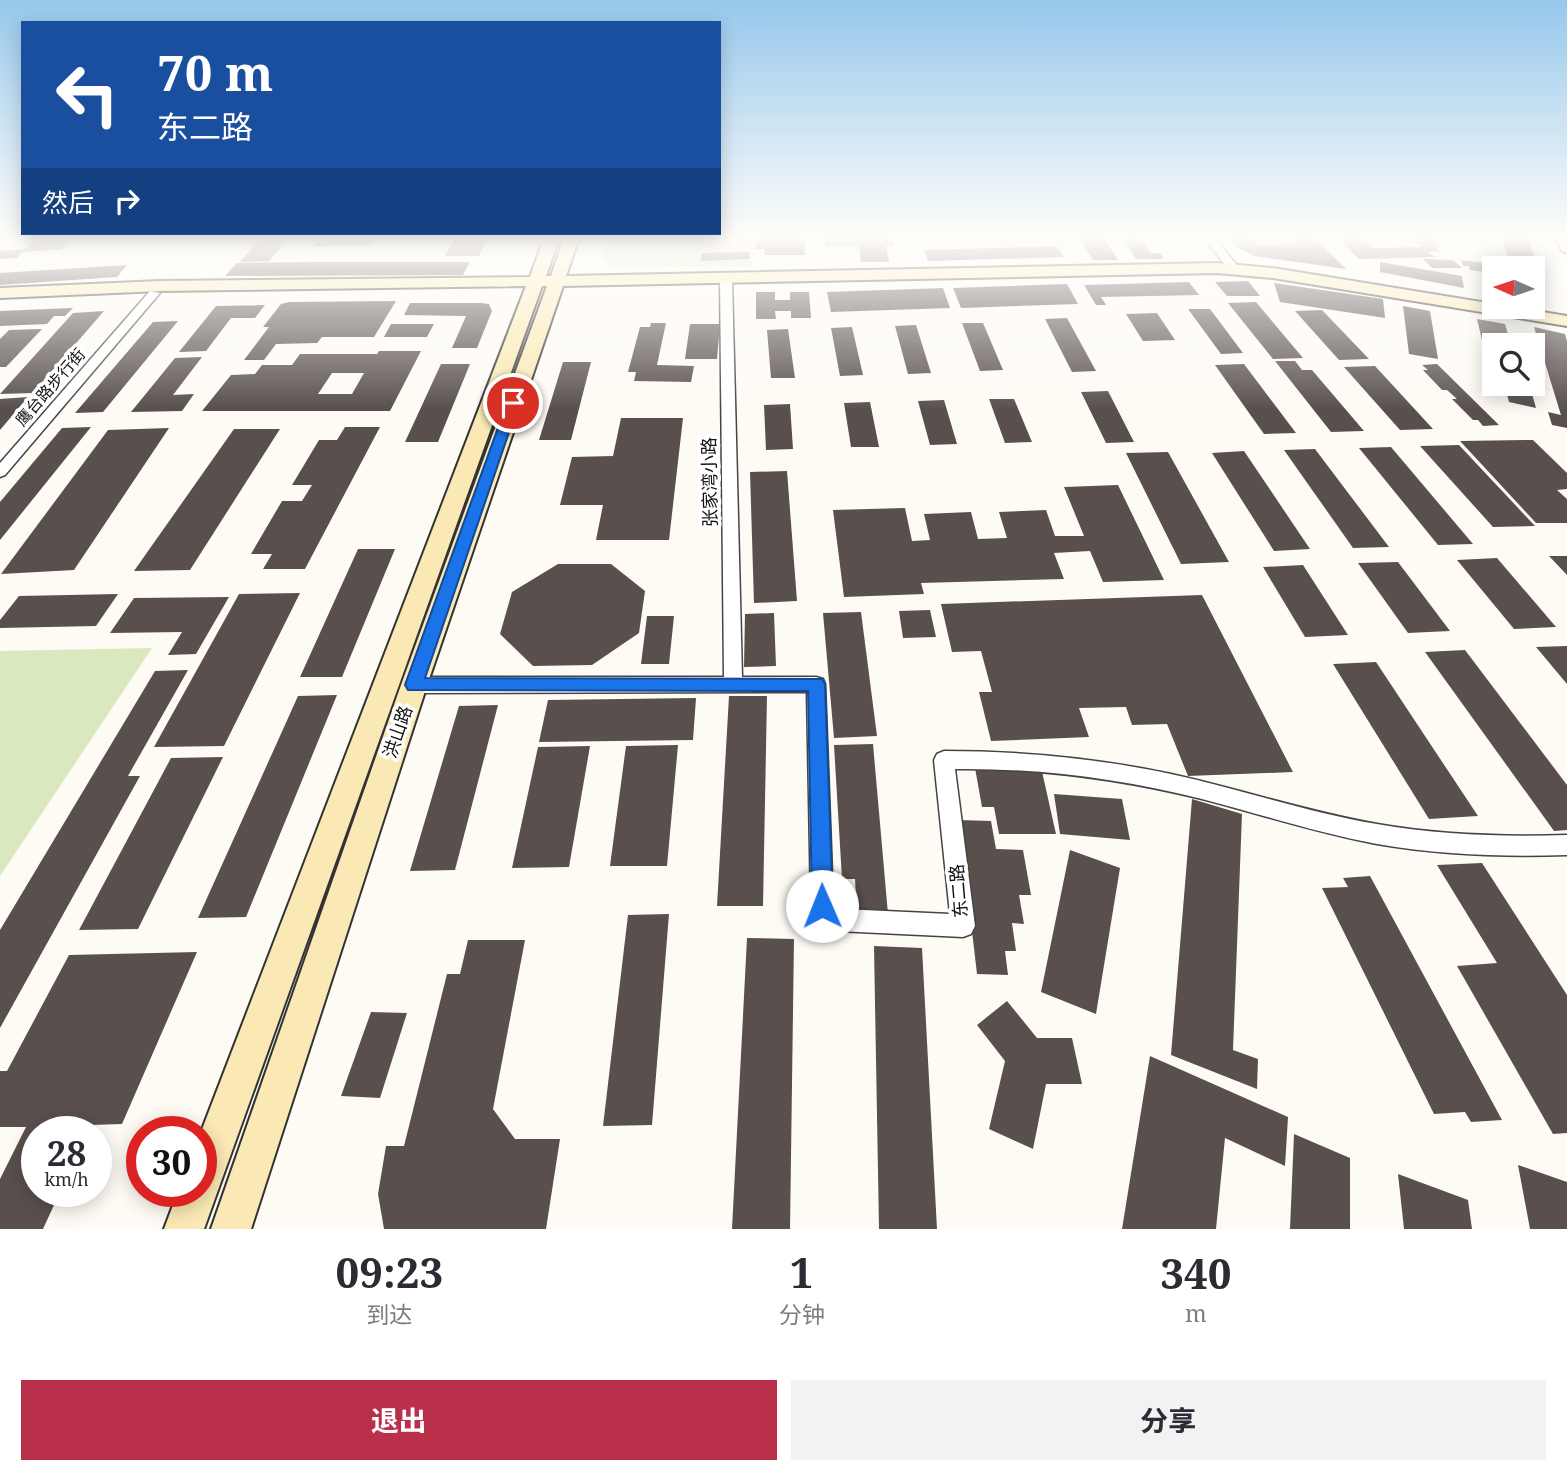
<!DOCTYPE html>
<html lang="zh">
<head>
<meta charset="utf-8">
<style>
  body { margin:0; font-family:"Noto Serif","Noto Sans SC",serif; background:#f2f2f3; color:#2b2b33; height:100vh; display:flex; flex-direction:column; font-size:26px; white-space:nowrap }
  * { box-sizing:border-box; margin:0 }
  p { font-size:23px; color:#7c7c81 }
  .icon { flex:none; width:38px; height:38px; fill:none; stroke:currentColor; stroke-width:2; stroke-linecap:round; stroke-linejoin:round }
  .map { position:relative; height:1229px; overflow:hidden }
  .drawer { display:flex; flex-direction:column; background:#fff; flex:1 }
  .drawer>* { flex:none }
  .guide { position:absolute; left:21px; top:21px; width:700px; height:214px; border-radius:0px; box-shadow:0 4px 18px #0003; background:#1a4fa0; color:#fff; overflow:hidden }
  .needle { width:46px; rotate:273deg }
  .buttons { position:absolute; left:1482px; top:256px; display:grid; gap:14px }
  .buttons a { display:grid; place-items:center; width:63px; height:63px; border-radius:0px; background:#fff; box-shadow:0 4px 18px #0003; font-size:35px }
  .speed { position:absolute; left:21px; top:1116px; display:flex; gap:14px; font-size:35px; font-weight:700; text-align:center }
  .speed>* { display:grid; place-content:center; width:91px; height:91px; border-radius:50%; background:#fff; box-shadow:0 4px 18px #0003; line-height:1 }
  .speed small { font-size:18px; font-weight:400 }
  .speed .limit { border:10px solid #d22; background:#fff; color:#111 }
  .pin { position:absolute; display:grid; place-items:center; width:60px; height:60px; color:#fff; margin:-30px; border:4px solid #fff; border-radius:50%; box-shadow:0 2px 7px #0007 }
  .me { position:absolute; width:77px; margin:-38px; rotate:359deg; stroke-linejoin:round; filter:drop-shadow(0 0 5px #0008) }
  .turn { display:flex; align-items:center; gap:24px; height:147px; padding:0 21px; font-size:32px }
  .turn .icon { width:91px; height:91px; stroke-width:2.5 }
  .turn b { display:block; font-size:49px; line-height:60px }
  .then { display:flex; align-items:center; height:66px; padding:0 21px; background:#0003; gap:14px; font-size:26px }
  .eta { display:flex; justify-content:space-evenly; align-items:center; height:119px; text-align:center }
  .eta b { font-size:42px; font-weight:700; line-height:49px }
  .cta { display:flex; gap:14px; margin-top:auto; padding:14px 21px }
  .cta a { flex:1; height:80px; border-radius:0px; background:#ba2f49; color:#fff; font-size:28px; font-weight:700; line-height:80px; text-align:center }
  .cta a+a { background:#f2f2f3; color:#2b2b33 }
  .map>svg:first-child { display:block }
  .green { fill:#dae8bf }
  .pitch { fill:#e9f0d1 }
  .building { fill:#59504e; fill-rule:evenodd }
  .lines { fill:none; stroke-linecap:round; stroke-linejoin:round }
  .street-casing { stroke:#444; stroke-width:3 }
  .secondary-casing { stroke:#333; stroke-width:4 }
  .street { fill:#fff; fill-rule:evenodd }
  .secondary { fill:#fae9b4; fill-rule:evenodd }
  .route { fill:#1a73e8; stroke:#114b97; stroke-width:2 }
  .labels { text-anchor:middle; stroke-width:7; stroke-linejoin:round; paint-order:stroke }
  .far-street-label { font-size:16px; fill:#111; stroke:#fff }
  .street-label { font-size:18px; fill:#111; stroke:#fff }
</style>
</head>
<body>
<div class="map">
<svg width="1567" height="1229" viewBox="0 0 1567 1229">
  <rect width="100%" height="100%" fill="#fefbf5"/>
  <g class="green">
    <polygon points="606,238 754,239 752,267 611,266 601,259"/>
    <polygon points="152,648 0,876 0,651"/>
  </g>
  <polygon class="pitch" points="892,238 1070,238 1074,246 894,246"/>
  <g class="building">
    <polygon points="35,238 71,238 62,249 22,252 17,258 0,259 0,251 25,249"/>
    <polygon points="261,238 289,238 269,261 240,262"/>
    <polygon points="310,238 378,238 373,245 313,246 316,242 307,242"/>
    <polygon points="455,238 487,238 479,256 445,256"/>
    <polygon points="756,238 805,238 805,255 764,255 765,249 755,249"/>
    <polygon points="825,238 892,238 894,246 886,246 889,262 861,262 859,246 825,246"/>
    <polygon points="1080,238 1104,238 1118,260 1093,260"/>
    <polygon points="1123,238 1141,238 1151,253 1160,253 1164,259 1136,259"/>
    <polygon points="1229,238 1253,238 1258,245 1296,244 1291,238 1315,238 1346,269 1255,256 1236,247"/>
    <polygon points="1337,238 1361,238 1372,248 1422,247 1412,238 1433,238 1440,244 1436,244 1440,247 1435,247 1440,252 1428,252 1435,257 1359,259"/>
    <polygon points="1502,238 1528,238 1536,262 1508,257"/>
    <polygon points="1057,246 1064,257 928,261 924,250"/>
    <polygon points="749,252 749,259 701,261 701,253"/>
    <polygon points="1423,259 1453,260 1462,268 1432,268"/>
    <polygon points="1486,259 1525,265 1527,268 1494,267 1494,270 1484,269 1485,272 1470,270 1469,266 1463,266 1461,260 1487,263"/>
    <polygon points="311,262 470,262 463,275 225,276 237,263"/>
    <polygon points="1380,262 1462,276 1464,288 1380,272"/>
    <polygon points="127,265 117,277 0,285 0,273"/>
    <polygon points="1248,281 1260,296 1227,296 1215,282"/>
    <polygon points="1189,282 1199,295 1101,297 1106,305 1096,305 1084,285"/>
    <polygon points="1274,283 1383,299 1385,318 1280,302"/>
    <polygon points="1067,284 1078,304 961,308 953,288"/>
    <polygon points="943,288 950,308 831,312 827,292"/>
    <polygon points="756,292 775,292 775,300 790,300 790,292 809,292 811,318 791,318 791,311 775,311 776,319 756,319"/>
    <polygon points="396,301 374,337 322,337 317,343 276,344 264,360 244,360 269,327 263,327 281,304 289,302"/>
    <polygon points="1256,302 1303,358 1273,359 1228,303"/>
    <polygon points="410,303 481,303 489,304 492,311 477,348 452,348 466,316 404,315"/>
    <polygon points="265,305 255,318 231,318 206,351 179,352 216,306"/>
    <polygon points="1403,306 1430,311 1438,359 1409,354"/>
    <polygon points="73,308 65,316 54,316 47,324 0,326 0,311"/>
    <polygon points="1188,309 1210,309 1243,353 1221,354"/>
    <polygon points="1322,310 1369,359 1339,360 1295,311"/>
    <polygon points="104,311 33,393 0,394 73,313"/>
    <polygon points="1157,313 1175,340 1143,341 1126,314"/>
    <polygon points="1067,318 1096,371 1072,372 1045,319"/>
    <polygon points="1477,319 1505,324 1511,345 1494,345 1494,358 1486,357"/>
    <polygon points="178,321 103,412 75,413 153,322"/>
    <polygon points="651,323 666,323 657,365 694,366 691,382 634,381 636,372 628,372 640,327 650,327"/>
    <polygon points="962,323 983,323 1003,370 980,371"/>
    <polygon points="391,324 434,324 427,337 384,337"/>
    <polygon points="690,324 720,324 717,359 685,359"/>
    <polygon points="916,325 931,373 908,374 895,326"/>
    <polygon points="852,327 863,375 840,376 831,328"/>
    <polygon points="1534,327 1565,334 1567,341 1567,428 1552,425 1548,412 1561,415"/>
    <polygon points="42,329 6,367 0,367 0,339 9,330"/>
    <polygon points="788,329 795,378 771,378 767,330"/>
    <path d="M 379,351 L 421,351 L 390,411 L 202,411 L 231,375 L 255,374 L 262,365 L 292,365 L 300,354 L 377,354 ZM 332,373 L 364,373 L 352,394 L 318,394 Z"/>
    <polygon points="202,357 173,395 194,394 182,411 131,412 175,358"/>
    <polygon points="1275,361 1295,361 1302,370 1312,370 1364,431 1331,432"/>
    <polygon points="563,362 591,362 571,440 539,440"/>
    <polygon points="441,364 470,364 438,442 405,442"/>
    <polygon points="1244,364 1296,433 1264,434 1215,365"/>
    <polygon points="1437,364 1499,425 1483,426 1478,420 1473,420 1452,399 1457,399 1447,390 1442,390 1423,370 1428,370 1422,365"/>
    <polygon points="1375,366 1433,429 1400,430 1344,367"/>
    <polygon points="1504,383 1529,383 1536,408 1509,402"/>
    <polygon points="1108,391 1134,442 1106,443 1081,392"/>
    <polygon points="28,397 0,430 0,399"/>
    <polygon points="989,399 1014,399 1032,442 1005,443"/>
    <polygon points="944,400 957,444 930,445 918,401"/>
    <polygon points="870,402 879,447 851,447 844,403"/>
    <polygon points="790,404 793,449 766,450 764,405"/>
    <polygon points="621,418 683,418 669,540 596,540 603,505 560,505 572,457 613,456"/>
    <polygon points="91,427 0,540 0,502 62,428"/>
    <polygon points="345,427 380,427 305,569 263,569 272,554 251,554 282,501 302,501 312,485 292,485 319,440 337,440"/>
    <polygon points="169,428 74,570 1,574 108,430"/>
    <polygon points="234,429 280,429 190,570 134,571"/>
    <polygon points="1533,440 1567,473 1567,489 1557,490 1567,499 1567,523 1536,523 1460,441"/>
    <polygon points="1459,445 1535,526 1493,527 1420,446"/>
    <polygon points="1391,447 1473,544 1438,545 1359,448"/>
    <polygon points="1315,449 1389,547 1353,548 1284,450"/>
    <polygon points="1244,451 1310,549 1274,551 1212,453"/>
    <polygon points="1168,452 1229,562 1181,564 1126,453"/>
    <polygon points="787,471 797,601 754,603 750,472"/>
    <polygon points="1118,485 1164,580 1103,582 1090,551 1054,553 1064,579 921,583 924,594 844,597 833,510 905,508 912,541 930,540 924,514 971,512 978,539 1007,538 999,512 1046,510 1055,536 1084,536 1064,487"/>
    <polygon points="358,549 395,549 342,677 300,677"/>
    <polygon points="1549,556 1567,556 1567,575"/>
    <polygon points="1497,558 1556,627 1514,629 1457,560"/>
    <polygon points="1398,562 1450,631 1408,633 1358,563"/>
    <polygon points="558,564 611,564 645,591 639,633 592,665 533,666 500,634 512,592"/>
    <polygon points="1303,565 1348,635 1305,637 1263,567"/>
    <polygon points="300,593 224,746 154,747 239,594"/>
    <polygon points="118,594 96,626 0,628 0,620 19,596"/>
    <polygon points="1202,595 1293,772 1188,776 1167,724 1132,725 1126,707 1079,708 1089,737 991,741 979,692 992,692 981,651 952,652 941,604"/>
    <polygon points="229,597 196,654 168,655 182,632 110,633 134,598"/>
    <polygon points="930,610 936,637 903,638 899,611"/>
    <polygon points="861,612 877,736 834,738 823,613"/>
    <polygon points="774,613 776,666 744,667 745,614"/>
    <polygon points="647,616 674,616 669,664 641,664"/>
    <polygon points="1567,646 1567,684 1536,647"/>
    <polygon points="1465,650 1567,785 1567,830 1554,831 1425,652"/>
    <polygon points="1376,662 1478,816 1429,819 1333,664"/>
    <polygon points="188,670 128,776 140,776 0,1028 0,930 155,671"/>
    <polygon points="337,695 246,917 198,918 298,696"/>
    <polygon points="729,696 767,696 763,906 717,906"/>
    <polygon points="696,698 693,740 539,742 548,700"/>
    <polygon points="498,705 455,870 410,871 459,706"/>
    <polygon points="873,744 888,914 857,915 855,879 842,879 834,745"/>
    <polygon points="678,745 667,866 610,866 626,746"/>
    <polygon points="590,746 569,867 512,868 538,747"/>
    <polygon points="223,757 138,929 79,930 171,758"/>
    <polygon points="1041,767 1056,834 999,834 994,807 982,807 975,768"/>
    <polygon points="1054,794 1122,799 1130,840 1060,834"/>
    <polygon points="1192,799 1242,814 1233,1050 1258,1059 1257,1089 1171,1055"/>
    <polygon points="959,820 991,821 996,849 1023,850 1031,895 1019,895 1024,924 1012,923 1016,951 1005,951 1008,975 977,974"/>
    <polygon points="1070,850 1120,868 1096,1014 1041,992"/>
    <polygon points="1482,863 1567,995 1567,1133 1553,1134 1457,966 1497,963 1437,865"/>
    <polygon points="1370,876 1502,1120 1471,1122 1465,1112 1434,1114 1322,888 1348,887 1343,878"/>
    <polygon points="669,914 652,1125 603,1126 628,915"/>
    <polygon points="747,938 794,939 790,1229 732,1229"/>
    <polygon points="468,940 525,940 493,1109 515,1139 560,1139 546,1229 384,1229 378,1194 386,1146 404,1146 447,974 460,974"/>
    <polygon points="874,946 922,948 937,1229 879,1229"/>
    <polygon points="197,952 122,1124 90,1125 87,1132 37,1132 37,1192 60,1192 43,1229 0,1229 0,1179 26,1127 0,1127 0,1071 7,1071 69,955"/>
    <polygon points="1007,1001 1037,1038 1072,1038 1082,1084 1046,1084 1033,1149 989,1129 1005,1061 977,1025"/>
    <polygon points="371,1012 407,1013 380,1098 341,1096"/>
    <polygon points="1150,1056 1288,1117 1285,1166 1225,1138 1216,1229 1122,1229"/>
    <polygon points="1294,1134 1350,1158 1350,1229 1290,1229"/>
    <polygon points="1518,1165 1567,1182 1567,1229 1530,1229"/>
    <polygon points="1398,1174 1468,1200 1472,1229 1404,1229"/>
  </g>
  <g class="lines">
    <g class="street-casing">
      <g id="street">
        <polygon points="1204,238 1215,238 1239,268 1237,270 1229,270"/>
        <path d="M 726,276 L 732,279 L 742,677 L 816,677 L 823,679 L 825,684 L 833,901 L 842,909 L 950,914 L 934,760 L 937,754 L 944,751 C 1020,751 1096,758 1171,774 C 1240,789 1307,812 1377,824 C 1440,835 1503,837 1567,835 L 1567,855 C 1503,857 1440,855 1377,844 C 1317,833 1260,814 1202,799 C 1121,779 1039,768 955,769 L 975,926 L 971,934 L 963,937 L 837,931 C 825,927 816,918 811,906 L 807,692 L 414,693 L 407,690 L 405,685 L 407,680 L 414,677 L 724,677 L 720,279 Z"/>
        <polygon points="150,291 160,293 5,475 0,477 0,463"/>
      </g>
    </g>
    <g class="secondary-casing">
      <g id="secondary">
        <polygon points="544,238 559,238 546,276 551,276 564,238 579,238 566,276 1217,263 1273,268 1567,316 1567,326 1273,278 1217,273 563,286 427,685 251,1229 211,1229 401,685 547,286 542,286 204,1229 164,1229 178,1192 201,1192 201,1132 526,286 160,291 0,298 0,288 160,281 530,277"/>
        <polygon points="1556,238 1567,238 1567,253 1562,251"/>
      </g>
    </g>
    <use href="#street" class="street"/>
    <use href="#secondary" class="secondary"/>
  </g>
  <linearGradient id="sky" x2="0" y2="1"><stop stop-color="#96c8ec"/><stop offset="0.58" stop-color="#fffdfa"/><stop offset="1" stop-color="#fffdfa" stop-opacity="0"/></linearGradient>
  <rect width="1567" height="410" fill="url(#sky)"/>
  <polygon class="route" points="513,399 519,403 425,678 822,679 825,684 833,906 830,913 822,916 815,913 812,906 808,691 408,690 405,685 507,403"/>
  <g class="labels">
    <g class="far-street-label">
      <text transform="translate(50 387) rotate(-49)" y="6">鹰台路步行街</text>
    </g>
    <g class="street-label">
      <text transform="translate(710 482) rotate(-91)" y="6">张家湾小路</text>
      <text transform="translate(398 732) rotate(-71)" y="6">洪山路</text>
      <text transform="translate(959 891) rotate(-95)" y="6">东二路</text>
    </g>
  </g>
</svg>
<div class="buttons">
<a><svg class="needle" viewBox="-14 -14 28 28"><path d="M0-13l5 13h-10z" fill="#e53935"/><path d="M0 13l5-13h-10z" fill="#7c7c81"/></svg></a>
<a><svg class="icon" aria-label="search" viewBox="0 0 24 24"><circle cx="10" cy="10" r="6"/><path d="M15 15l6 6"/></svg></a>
</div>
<div class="speed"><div>28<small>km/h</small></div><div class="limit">30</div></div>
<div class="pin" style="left:513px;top:403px;background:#d93025"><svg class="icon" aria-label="arrive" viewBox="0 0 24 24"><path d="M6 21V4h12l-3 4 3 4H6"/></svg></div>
<svg class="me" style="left:822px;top:906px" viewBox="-20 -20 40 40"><circle r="19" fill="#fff"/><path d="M0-13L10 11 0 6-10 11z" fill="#1a73e8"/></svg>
<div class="guide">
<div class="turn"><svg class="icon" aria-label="left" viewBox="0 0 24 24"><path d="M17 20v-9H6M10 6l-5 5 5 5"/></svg><div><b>70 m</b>东二路</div></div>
<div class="then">然后<svg class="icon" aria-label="right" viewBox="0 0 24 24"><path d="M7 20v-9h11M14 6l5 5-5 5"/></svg></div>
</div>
</div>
<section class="drawer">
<div class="eta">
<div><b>09:23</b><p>到达</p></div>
<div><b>1</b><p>分钟</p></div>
<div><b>340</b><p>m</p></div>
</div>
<div class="cta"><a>退出</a><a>分享</a></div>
</section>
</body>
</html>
